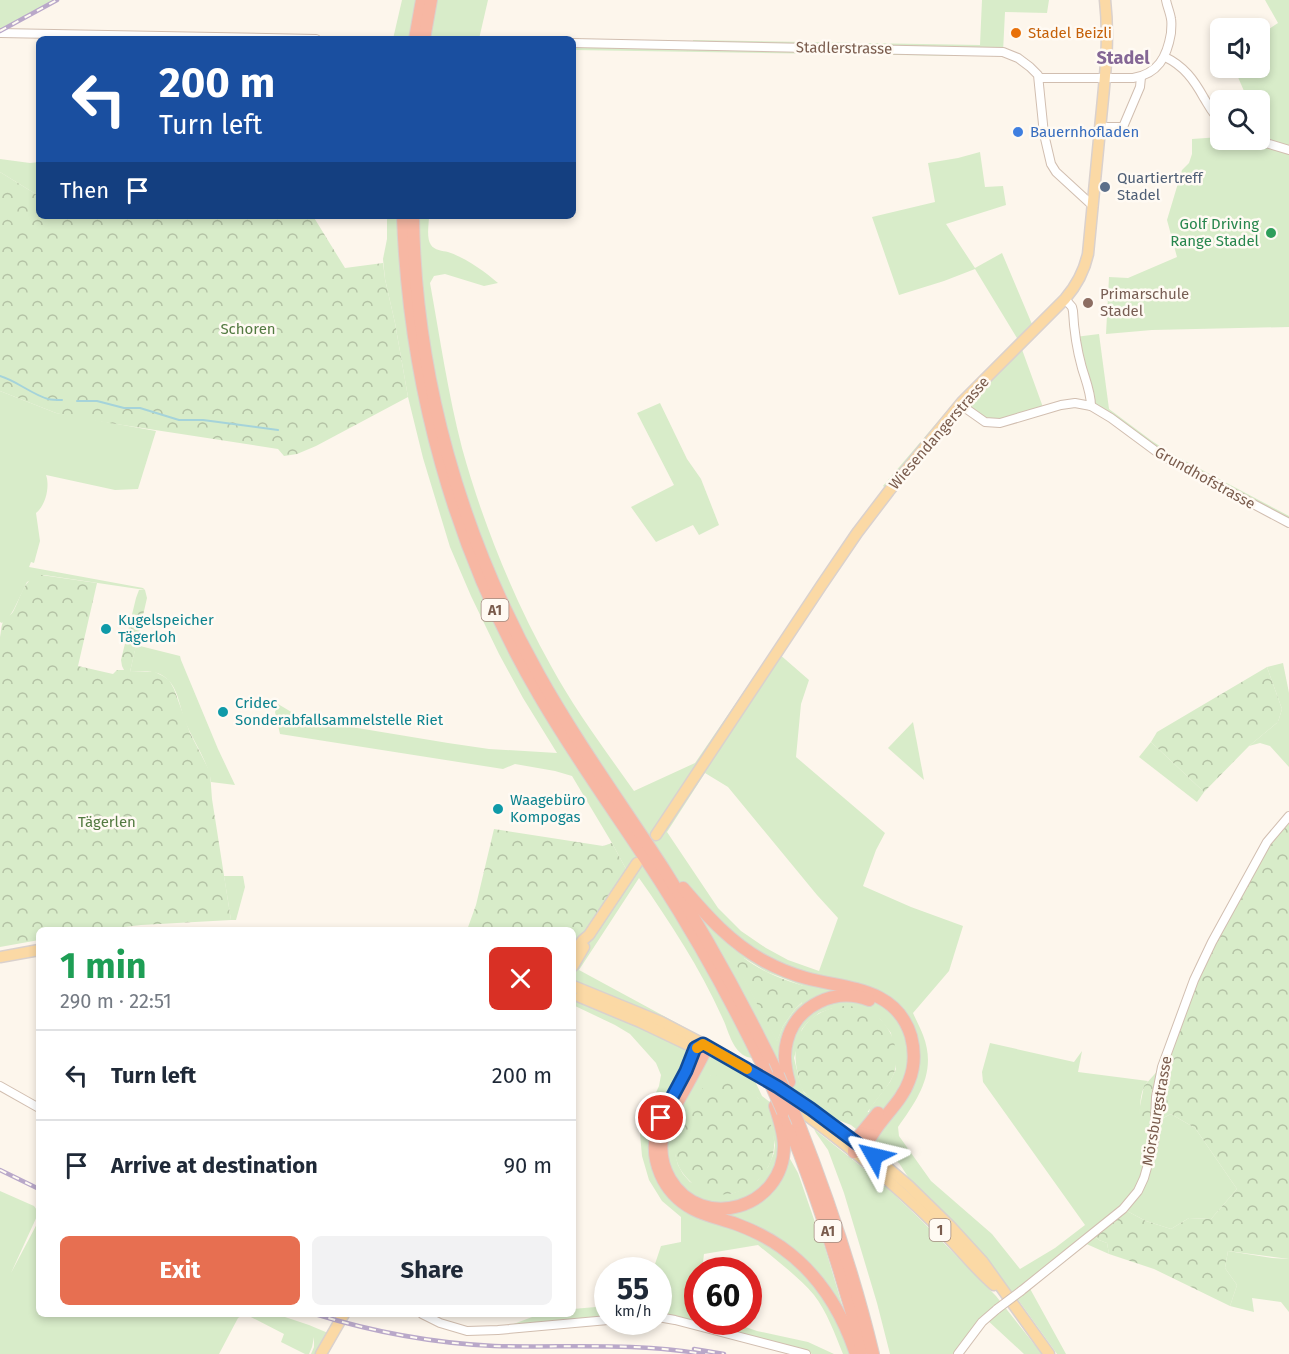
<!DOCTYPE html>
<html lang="en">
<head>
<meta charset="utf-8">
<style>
  body { margin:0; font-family:"Fira Sans",sans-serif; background:#f2f2f3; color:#1f2937; height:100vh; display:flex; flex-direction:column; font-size:22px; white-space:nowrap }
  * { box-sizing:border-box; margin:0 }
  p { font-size:20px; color:#747a83 }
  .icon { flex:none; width:33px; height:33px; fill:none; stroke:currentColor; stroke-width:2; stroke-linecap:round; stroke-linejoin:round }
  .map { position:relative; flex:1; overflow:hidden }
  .drawer { position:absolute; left:36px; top:927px; width:540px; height:390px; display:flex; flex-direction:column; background:#fff; border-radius:9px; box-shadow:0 3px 9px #0003 }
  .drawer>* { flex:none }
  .top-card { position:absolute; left:36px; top:36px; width:540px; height:183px; border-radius:9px; box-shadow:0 3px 9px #0003; background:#1a4fa0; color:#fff; overflow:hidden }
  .controls { position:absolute; left:1210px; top:18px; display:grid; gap:12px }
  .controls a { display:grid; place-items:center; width:60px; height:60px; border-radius:9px; background:#fff; box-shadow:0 3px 9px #0003; font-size:30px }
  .speed { position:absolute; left:594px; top:1257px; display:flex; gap:12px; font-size:30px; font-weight:700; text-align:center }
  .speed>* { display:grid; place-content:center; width:78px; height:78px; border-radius:50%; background:#fff; box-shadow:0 3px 9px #0003; line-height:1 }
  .speed small { font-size:15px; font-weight:400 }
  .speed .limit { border:9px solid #d22; background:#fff; color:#111 }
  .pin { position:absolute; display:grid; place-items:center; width:51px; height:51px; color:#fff; margin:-26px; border:3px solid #fff; border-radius:50%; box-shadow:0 2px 6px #0007 }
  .me { position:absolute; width:66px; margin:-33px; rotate:307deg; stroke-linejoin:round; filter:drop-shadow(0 0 4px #0008) }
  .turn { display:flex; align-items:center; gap:21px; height:126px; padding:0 24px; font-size:27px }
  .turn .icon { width:78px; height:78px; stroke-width:2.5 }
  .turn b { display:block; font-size:42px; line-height:51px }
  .then { display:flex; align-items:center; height:57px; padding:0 24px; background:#0003; gap:12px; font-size:22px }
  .round { display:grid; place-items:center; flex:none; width:63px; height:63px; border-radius:9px; background:#f2f2f3 }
  .headline { display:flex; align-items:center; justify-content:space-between; height:102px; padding:0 24px }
  h1 { font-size:36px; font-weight:700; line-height:45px; color:#1e9e55 }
  .cta { display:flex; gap:12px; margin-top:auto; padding:12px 24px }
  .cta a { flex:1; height:69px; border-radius:9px; background:#e76f51; color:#fff; font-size:24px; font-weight:700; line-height:69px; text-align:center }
  .cta a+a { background:#f2f2f3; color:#1f2937 }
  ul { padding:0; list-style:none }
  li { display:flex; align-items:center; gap:18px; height:90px; padding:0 24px; border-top:2px solid #e0e1e3 }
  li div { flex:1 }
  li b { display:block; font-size:22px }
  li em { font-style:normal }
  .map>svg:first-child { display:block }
  .green { fill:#d8ecc9; fill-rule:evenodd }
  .forest { fill:url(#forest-crowns) }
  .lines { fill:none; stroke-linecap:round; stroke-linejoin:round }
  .stream { stroke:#a5d3da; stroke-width:2 }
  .minor-casing { stroke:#d1beb0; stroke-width:10 }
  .major-casing { stroke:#dad1cd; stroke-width:13 }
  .highway-casing { stroke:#dad1cd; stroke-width:14 }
  .minor { stroke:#fff; stroke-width:8 }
  .major { stroke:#fbd9a5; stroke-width:10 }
  .highway { stroke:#f7b7a3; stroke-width:12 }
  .rail-casing { stroke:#b9a8c9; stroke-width:4.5 }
  .rail { stroke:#fffaf3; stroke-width:2; stroke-dasharray:7; stroke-linecap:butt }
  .minor-bridge-casing { stroke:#d1beb0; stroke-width:10; stroke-linecap:butt }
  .highway-bridge-casing { stroke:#dad1cd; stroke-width:14; stroke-linecap:butt }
  .minor-bridge { stroke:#fff; stroke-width:8 }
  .highway-bridge { stroke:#f7b7a3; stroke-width:12 }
  .route-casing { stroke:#114b97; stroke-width:15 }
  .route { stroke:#1a73e8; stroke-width:10 }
  .slow { stroke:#f59e0b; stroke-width:10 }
  .food-dot { fill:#e8710a; stroke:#fffaf3; stroke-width:2 }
  .shop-dot { fill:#3f7fe0; stroke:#fffaf3; stroke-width:2 }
  .service-dot { fill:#5c6f8a; stroke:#fffaf3; stroke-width:2 }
  .leisure-dot { fill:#2e9e5b; stroke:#fffaf3; stroke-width:2 }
  .education-dot { fill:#8d6e63; stroke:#fffaf3; stroke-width:2 }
  .culture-dot { fill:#0f9aa8; stroke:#fffaf3; stroke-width:2 }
  .labels { text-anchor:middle; stroke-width:5; stroke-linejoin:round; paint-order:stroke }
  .shield { fill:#fffaf3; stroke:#a28b7f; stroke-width:1.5 }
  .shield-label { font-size:14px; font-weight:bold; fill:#7a5c4d }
  .food-label { font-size:15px; fill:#c56008; stroke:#fffaf3; text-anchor:start }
  .street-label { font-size:15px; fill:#7a5c4d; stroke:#fffaf3 }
  .shop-label { font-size:15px; fill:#366cbe; stroke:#fffaf3; text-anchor:start }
  .service-label { font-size:15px; fill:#4e5e75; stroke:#fffaf3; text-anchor:start }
  .leisure-label { font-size:15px; fill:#27864d; stroke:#fffaf3; text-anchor:end }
  .education-label { font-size:15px; fill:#785e54; stroke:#fffaf3; text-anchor:start }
  .park-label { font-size:15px; fill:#537a41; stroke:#fffaf3 }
  .culture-label { font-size:15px; fill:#0d838f; stroke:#fffaf3; text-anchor:start }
  .quarter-label { font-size:18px; font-weight:bold; fill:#846695; stroke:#fffaf3 }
</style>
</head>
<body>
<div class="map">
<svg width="1289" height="1354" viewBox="0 0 1289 1354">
  <defs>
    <pattern id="forest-crowns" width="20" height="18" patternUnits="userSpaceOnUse" patternTransform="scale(1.5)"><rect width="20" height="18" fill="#d8ecc9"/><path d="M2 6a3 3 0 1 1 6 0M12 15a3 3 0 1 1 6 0" fill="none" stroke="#b4c2a5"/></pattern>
  </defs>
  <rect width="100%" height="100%" fill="#fdf6ec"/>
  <g class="green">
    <polygon points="0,0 57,0 0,31"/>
    <polygon points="402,0 488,0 479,39 393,39"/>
    <polygon points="982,0 1049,0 1047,13 1005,12 1003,52 971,51 965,56 573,50 573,43 693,45 693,40 980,45"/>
    <polygon points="1265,0 1289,0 1289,327 1152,330 1106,334 1109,277 1128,278 1177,257 1167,220 1182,170 1189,163 1192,154 1192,139 1220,137 1215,117 1221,112 1221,140 1260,140 1260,100 1234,100 1244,91 1234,68 1260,68 1260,35 1278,23"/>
    <polygon points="980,152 985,187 1003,186 1006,205 946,224 975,268 1002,253 1034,329 1020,344 1044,410 985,422 968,410 947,429 943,426 889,491 883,486 957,399 962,401 1020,343 975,269 944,281 899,295 872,217 935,202 928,163 958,158"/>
    <polygon points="0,159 30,163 39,162 39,196 0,172"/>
    <path d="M 387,216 L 429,216 C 429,224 426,238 431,245 C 434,250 443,251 448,252 C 466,258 484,271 498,283 L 484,286 L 445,274 L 434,276 L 430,283 C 440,338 448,394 462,448 C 482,521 514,600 551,666 C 575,710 605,750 634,791 L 695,763 L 764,662 L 778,653 L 809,680 L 801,704 L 796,757 L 885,833 L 876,850 L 863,886 L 911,907 L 963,926 L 949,971 L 913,1013 C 916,1020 920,1027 923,1035 C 937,1071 919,1098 898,1127 L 899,1136 L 931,1181 L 992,1234 L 1020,1269 L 1055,1248 L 1085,1225 L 983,1082 L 982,1072 L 990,1043 L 1074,1062 L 1082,1051 L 1078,1072 L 1148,1081 C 1139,1091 1140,1108 1140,1121 L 1156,1122 L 1171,1114 L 1195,1128 L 1237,1189 L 1211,1219 L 1189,1218 L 1171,1229 L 1146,1221 L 1123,1209 L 1092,1234 L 1099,1240 L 1107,1243 L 1109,1254 L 1082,1242 L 1028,1285 L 1066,1354 L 1057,1354 L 1019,1301 L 981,1254 L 912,1183 L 899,1163 L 851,1125 L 833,1118 L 791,1089 L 781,1059 C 772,1059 752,1060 745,1056 C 731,1048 729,1031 722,1017 C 700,968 670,922 639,878 L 579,970 L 745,1060 L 762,1096 L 775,1106 L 784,1158 L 789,1157 L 798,1173 L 819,1234 L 821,1234 L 846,1318 L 805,1273 L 829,1304 L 851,1354 L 843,1354 C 835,1334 827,1312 814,1295 C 798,1276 777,1261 758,1245 L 704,1254 L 702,1270 L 698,1270 L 698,1322 L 731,1322 L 757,1331 L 808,1342 L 834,1354 L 812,1354 L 801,1349 L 659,1317 L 658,1270 L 653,1270 L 661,1246 L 681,1242 L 681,1217 L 662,1201 L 649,1180 L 642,1156 L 640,1134 L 645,1116 L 659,1086 L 661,1075 L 656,1063 L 630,1034 L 615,1025 L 573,1005 L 573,953 L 631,872 L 626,869 L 612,843 L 572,776 L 555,771 L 515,764 L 503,769 L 280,734 L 275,712 L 278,704 L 303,719 L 448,743 L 489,749 L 557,753 L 523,698 L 499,654 L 471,596 L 450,547 L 423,458 L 408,397 L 395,323 L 385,279 L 383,259 L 387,239 ZM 705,773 L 728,787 L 817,895 L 838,918 L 819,971 L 788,960 L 766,948 L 741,931 L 718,908 L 667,832 ZM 744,958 L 767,972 L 803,986 L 802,1003 L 795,1009 L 783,1026 L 777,1041 L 743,976 ZM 833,1008 L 880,1019 L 891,1033 L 896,1069 L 890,1082 L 870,1108 L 869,1112 L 838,1114 L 804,1093 L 800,1083 L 794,1058 L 802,1029 L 807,1023 L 819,1013 ZM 711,1075 L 758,1098 L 771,1126 L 775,1145 L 774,1153 L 768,1167 L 758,1180 L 742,1190 L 730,1194 L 690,1182 L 683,1174 L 678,1165 L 675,1154 L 700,1093 L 707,1084 Z"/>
    <polygon points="1099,334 1109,409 1152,441 1172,454 1289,516 1289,523 1199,476 1091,406 1075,337"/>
    <path d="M 0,391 L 56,413 L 156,431 L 138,489 L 115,490 L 46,475 C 50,486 46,505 36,513 L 40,541 L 34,563 L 31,562 L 29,567 L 143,588 L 145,590 L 44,575 L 27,582 L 14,609 L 9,617 L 2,623 L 0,622 Z"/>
    <polygon points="660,403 687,459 701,479 719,525 699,535 693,525 656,542 631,507 674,485 637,413"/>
    <path d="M 136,645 L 180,656 L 181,660 L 218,749 L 235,785 L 211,782 C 209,763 192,739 185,721 C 180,708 178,687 166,678 C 156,669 142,672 130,672 Z"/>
    <polygon points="1283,663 1289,693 1289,767 1270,746 1260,743 1249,746 1278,722 1282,709 1267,667"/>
    <polygon points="913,722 924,780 888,748"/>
    <polygon points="1151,742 1204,792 1197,802 1139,757"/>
    <polygon points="224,876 243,876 245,887 236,920 231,920"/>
    <polygon points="814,1129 882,1183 920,1219 996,1296 1042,1354 1024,1354 985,1318 958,1354 890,1354 877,1303 844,1193 828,1150 816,1133"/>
    <polygon points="0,1191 34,1206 37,1210 38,1214 11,1273 39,1220 39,1314 276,1314 309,1325 328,1333 321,1354 311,1354 314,1347 314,1337 312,1347 309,1354 305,1354 281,1342 284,1334 245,1314 238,1318 219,1354 0,1354"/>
    <polygon points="1228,1251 1272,1258 1289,1259 1289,1312 1281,1302 1252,1298 1254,1312 1230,1306 1237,1285 1225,1268"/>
    <polygon points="607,1306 607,1317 511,1325 540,1314 573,1314 573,1309"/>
  </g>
  <g class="forest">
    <polygon points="0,172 39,196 39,216 313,216 345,268 383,263 385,279 395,323 408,397 316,446 297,454 284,456 278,449 77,418 56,413 0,391"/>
    <path d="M 41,575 L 97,583 L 78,666 L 113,674 L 117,670 L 124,670 L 122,666 L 121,660 L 136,598 L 139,590 L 145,590 L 147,598 L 130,672 L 155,672 L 163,676 L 169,680 L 174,689 L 190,733 L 210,772 L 212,799 L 231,920 L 141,925 L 100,930 L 39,930 L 39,940 L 0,947 L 0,637 C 1,633 1,626 3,622 C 5,618 10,616 13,612 C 21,598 23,578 41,575 Z"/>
    <polygon points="1267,667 1282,709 1278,722 1249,746 1204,792 1151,742 1157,732"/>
    <polygon points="1289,816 1289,1259 1228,1251 1225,1268 1237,1285 1230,1306 1154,1269 1109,1254 1107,1243 1099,1240 1092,1234 1123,1209 1146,1221 1171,1229 1189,1218 1211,1219 1237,1189 1195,1128 1171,1114 1149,1125 1139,1121 1140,1106 1144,1086 1162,1066 1194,980 1267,842"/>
    <polygon points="494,829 603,846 612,843 626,869 631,872 573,953 573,930 467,930 476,905"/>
    <path d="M 738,958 L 744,958 C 765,974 791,983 816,989 L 795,1009 L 783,1026 L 777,1042 L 735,962 Z"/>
    <path d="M 842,1006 C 849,1006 857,1006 865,1009 C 890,1019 903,1051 893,1076 C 888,1087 879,1096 872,1106 C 868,1111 865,1116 861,1121 C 850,1123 840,1116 831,1110 C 826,1107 807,1096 804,1092 C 800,1088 799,1080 798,1074 C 789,1039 804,1012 842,1006 Z"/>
    <path d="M 711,1074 C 722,1078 752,1090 759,1099 C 763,1105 766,1114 769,1120 C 794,1177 722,1220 686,1177 C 678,1168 673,1155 675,1143 C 677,1127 687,1110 696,1097 C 702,1089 706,1085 711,1074 Z"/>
  </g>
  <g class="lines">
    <g class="stream">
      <path d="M 0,376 C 17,381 31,394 48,399 C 53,400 58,400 62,400"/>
      <polyline points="77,401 97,401 124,408 140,408 179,420 203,420 278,430"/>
    </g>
    <g class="minor-casing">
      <g id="minor">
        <polyline points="0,33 316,39"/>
        <polyline points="573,43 1003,52 1018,58 1030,67 1038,75 1044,134 1051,164 1056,172 1093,206"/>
        <path d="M 1165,57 C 1184,66 1194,80 1204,98 C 1209,106 1213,115 1221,121"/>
        <path d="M 1039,78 L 1133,78 C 1158,74 1167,57 1171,33 C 1171,28 1172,23 1171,19 C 1170,12 1167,6 1166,0"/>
        <polyline points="1100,127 1123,127 1140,87 1141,77"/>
        <polyline points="1256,140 1289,150"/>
        <path d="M 1065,299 L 1072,307 L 1073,311 C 1074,331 1077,350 1082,368 C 1086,381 1091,393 1091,406"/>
        <polyline points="962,402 968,410 985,422 1000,423 1061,405 1075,403 1091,406 1111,418 1161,455 1289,523"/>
        <polyline points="0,1086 39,1108"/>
        <polyline points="1021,1291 1123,1209 1138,1191 1144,1178 1154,1143 1156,1097 1162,1067 1194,980 1212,942 1267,842 1289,816"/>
        <polyline points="422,1314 440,1323 467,1331 498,1330 608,1320"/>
        <polyline points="658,1317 675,1320 806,1354"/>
        <polyline points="958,1354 982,1322 997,1309"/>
      </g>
    </g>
    <g class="major-casing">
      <g id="major">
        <path d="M 656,835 L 821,586 L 857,533 L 889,491 L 962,402 L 1065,299 C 1077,285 1084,272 1088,254 C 1092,213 1096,171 1100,129 C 1104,86 1110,43 1105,0"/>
        <polyline points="573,953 583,940 589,935 637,863"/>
        <polyline points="0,957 39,950"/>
        <polyline points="573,966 584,947"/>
        <polyline points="573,986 661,1022 715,1050 778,1087 811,1109 874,1156 909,1186 950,1226 983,1262 1049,1354"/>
        <polyline points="580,997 640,1022 703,1052"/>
        <path d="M 791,1104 C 843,1141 891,1181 936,1225 C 956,1244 973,1267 994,1285"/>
        <polyline points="321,1354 344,1314"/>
      </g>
    </g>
    <g class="highway-casing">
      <g id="highway">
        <polyline points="415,39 422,0"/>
        <polyline points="424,39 431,0"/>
        <path d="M 403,216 C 409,384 454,550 539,695 C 576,759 620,819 660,881 C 698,940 732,1002 763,1066"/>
        <path d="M 413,216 C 415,376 461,536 539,675 C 577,743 623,806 665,871 C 707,937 744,1005 778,1075"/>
        <path d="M 683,888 C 707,916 731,943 764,961 C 777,968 791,974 806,978 C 847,989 896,987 911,1036 C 915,1051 915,1066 909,1081 C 903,1098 889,1111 878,1126 C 873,1133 869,1141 862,1147 C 860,1149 857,1150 854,1152"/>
        <path d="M 789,1082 C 785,1068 783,1055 787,1041 C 796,1005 836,987 869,1000"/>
        <path d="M 775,1106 C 779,1119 784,1133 784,1146 C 784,1208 702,1233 670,1179 C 663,1167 660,1153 662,1139 C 665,1125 672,1113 678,1101 C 687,1085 696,1069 704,1053 L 703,1044 C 701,1046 697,1046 695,1049 C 691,1054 689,1064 686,1070 C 682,1079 676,1089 671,1098 C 666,1107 661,1117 658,1127 C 648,1159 663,1193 693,1209 C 706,1216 722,1219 736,1224 C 752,1230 767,1237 781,1247 C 818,1273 842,1312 856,1354"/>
        <path d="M 785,1116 C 816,1193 841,1270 862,1350"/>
        <path d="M 798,1122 C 828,1198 854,1275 873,1354"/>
        <polyline points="854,1152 855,1141 878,1113"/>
      </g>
    </g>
    <use href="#minor" class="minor"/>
    <use href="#major" class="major"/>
    <use href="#highway" class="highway"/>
    <g class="rail-casing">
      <g id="rail">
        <polyline points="0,31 57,0"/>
        <polyline points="0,1170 39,1189"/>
        <path d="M 315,1314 C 373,1332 433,1343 494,1346 C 564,1348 634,1342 703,1354"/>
        <polyline points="694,1349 724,1354"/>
      </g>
    </g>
    <use href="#rail" class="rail"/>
    <g class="minor-bridge-casing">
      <polyline id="minor-bridge" points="997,1309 1021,1291"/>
    </g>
    <g class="highway-bridge-casing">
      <g id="highway-bridge">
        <polyline points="763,1066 783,1112"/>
        <polyline points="778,1075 798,1122"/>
      </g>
    </g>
    <use href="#minor-bridge" class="minor-bridge"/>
    <use href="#highway-bridge" class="highway-bridge"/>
  </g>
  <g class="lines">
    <g class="route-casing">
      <polyline id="route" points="661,1118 686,1071 695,1048 703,1044 778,1087 811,1109 874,1156"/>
    </g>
    <use href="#route" class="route"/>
    <polyline class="slow" points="697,1048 703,1044 747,1069"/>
  </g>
  <circle class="food-dot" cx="1016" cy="33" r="6"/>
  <circle class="shop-dot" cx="1018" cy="132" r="6"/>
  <circle class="service-dot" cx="1105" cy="187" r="6"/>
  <circle class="leisure-dot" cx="1271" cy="233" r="6"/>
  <circle class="education-dot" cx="1088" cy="303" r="6"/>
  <g class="culture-dot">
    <circle cx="106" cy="629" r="6"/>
    <circle cx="223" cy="712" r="6"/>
    <circle cx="498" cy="809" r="6"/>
  </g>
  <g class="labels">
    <g class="shield">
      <rect x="481.5" y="599" width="27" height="22" rx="4.5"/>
      <rect x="929.5" y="1219" width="21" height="22" rx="4.5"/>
      <rect x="814.5" y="1220" width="27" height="22" rx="4.5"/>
    </g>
    <g class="shield-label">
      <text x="495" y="615">A1</text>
      <text x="940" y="1235">1</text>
      <text x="828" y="1236">A1</text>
    </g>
    <g class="food-label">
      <text x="1028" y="38">Stadel Beizli</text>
    </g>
    <g class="street-label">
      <text transform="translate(844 48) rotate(1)" y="5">Stadlerstrasse</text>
      <text transform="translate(939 433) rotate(-49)" y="5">Wiesendangerstrasse</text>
      <text transform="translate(1205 478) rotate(29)" y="5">Grundhofstrasse</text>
      <text transform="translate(1157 1111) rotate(-80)" y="5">Mörsburgstrasse</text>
    </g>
    <g class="shop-label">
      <text x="1030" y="137">Bauernhofladen</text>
    </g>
    <g class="service-label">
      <text x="1117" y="183">Quartiertreff<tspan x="1117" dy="17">Stadel</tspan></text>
    </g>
    <g class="leisure-label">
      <text x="1259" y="229">Golf Driving<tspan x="1259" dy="17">Range Stadel</tspan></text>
    </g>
    <g class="education-label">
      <text x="1100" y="299">Primarschule<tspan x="1100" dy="17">Stadel</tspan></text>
    </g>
    <g class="park-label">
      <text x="248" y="334">Schoren</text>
      <text x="107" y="827">Tägerlen</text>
    </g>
    <g class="culture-label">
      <text x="118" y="625">Kugelspeicher<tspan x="118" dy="17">Tägerloh</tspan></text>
      <text x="235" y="708">Cridec<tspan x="235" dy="17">Sonderabfallsammelstelle Riet</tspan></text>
      <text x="510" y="805">Waagebüro<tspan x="510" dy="17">Kompogas</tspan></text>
    </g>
    <g class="quarter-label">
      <text x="1123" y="64">Stadel</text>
    </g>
  </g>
</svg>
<div class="controls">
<a><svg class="icon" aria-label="sound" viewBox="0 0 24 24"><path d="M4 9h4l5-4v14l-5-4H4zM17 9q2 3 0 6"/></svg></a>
<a><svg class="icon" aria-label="search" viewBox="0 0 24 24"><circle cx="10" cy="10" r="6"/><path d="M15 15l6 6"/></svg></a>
</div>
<div class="speed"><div>55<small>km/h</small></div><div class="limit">60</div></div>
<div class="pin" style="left:661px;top:1118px;background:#d93025"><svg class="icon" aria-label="arrive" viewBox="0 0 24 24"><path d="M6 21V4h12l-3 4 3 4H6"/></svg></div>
<svg class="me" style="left:874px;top:1156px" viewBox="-20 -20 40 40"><path d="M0-17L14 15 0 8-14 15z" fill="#1a73e8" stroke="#fff" stroke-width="4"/></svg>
<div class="top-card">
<div class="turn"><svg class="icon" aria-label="left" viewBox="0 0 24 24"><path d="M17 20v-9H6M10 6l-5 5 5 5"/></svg><div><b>200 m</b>Turn left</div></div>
<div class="then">Then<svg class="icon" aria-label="arrive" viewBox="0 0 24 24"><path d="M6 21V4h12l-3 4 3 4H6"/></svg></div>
</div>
<section class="drawer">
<div class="headline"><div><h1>1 min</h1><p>290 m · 22:51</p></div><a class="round" style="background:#d93025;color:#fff"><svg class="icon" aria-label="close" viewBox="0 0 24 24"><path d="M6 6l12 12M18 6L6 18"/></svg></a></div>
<ul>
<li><svg class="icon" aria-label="left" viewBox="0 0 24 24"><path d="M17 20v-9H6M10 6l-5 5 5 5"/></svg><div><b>Turn left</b></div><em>200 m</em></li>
<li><svg class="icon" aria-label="arrive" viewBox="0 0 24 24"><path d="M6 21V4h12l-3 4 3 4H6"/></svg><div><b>Arrive at destination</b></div><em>90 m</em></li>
</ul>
<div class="cta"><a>Exit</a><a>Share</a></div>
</section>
</div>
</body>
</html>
